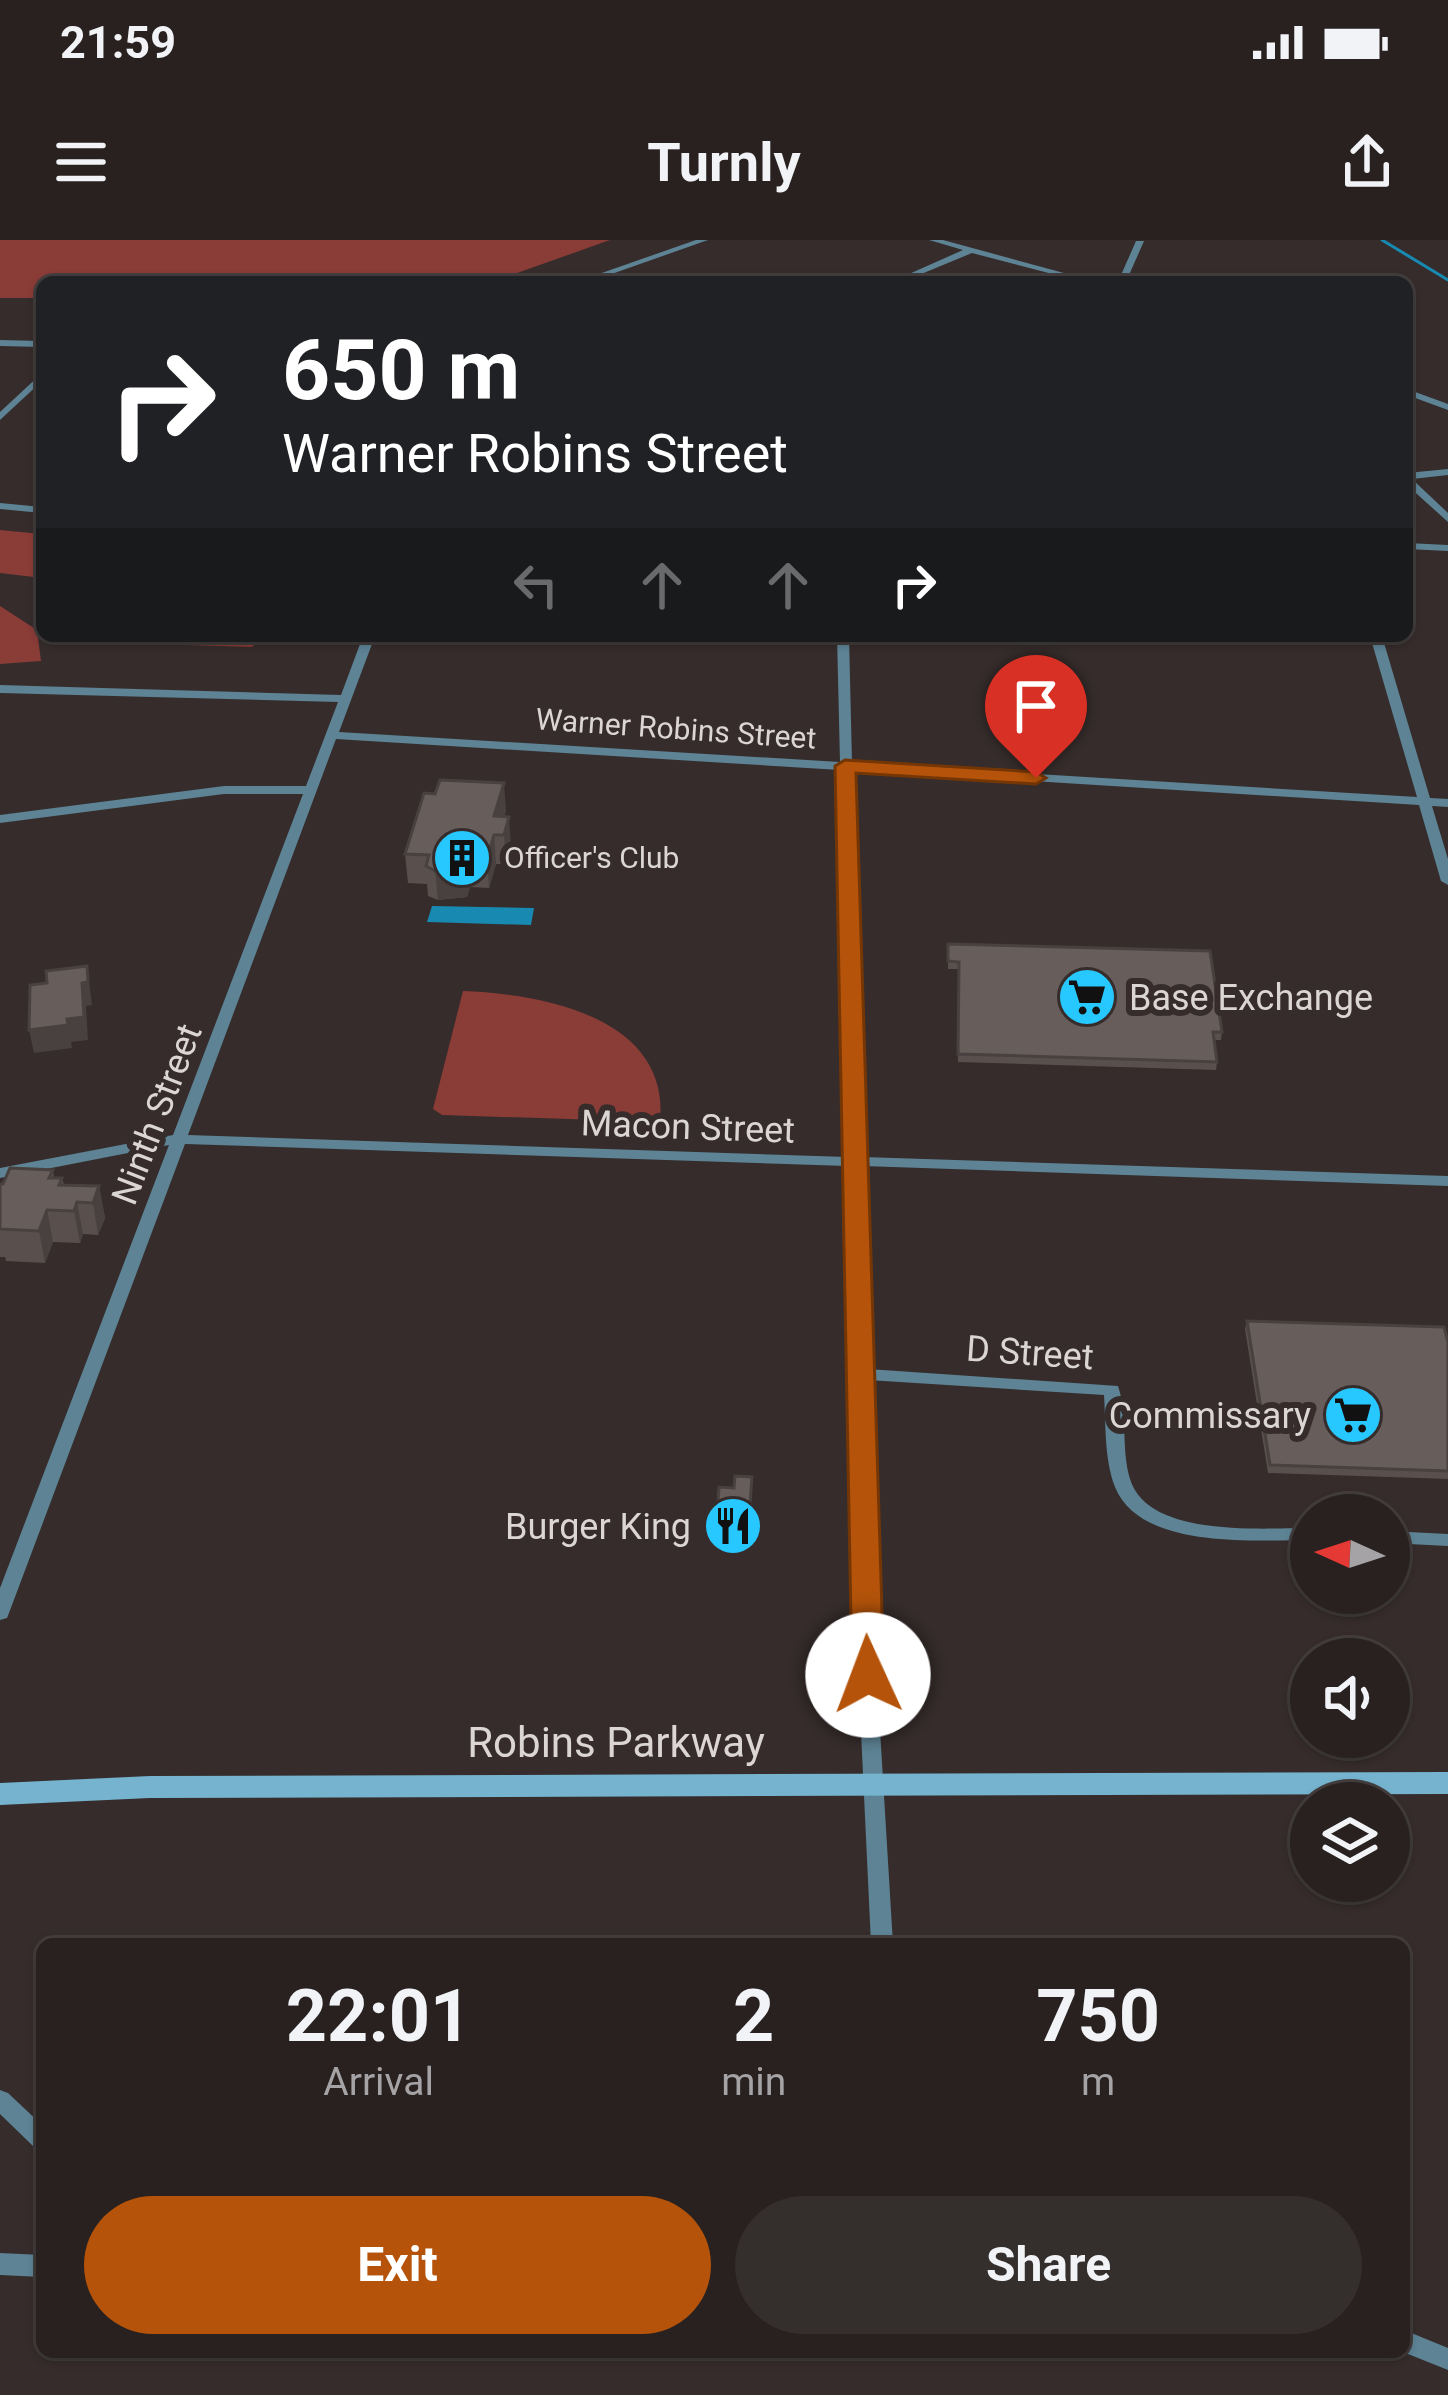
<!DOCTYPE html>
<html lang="en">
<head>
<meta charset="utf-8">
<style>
  body { margin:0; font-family:Roboto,sans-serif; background:#342e2d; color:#f1f3f6; height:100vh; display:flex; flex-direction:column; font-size:45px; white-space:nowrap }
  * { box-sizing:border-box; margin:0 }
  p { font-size:39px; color:#a5a3a5 }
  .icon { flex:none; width:66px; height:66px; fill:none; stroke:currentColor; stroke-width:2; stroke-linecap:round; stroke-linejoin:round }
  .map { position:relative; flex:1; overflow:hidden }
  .side { position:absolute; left:36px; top:1698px; width:1374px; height:420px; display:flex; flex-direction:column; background:#282120; border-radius:18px; box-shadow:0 3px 9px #0004,0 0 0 3px #443e3e }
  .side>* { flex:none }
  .banner { position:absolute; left:36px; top:36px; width:1377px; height:366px; border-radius:18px; box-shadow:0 3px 9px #0004,0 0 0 3px #443e3e; background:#202124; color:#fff; overflow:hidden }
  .needle { width:78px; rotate:273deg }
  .tools { position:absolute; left:1290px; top:1254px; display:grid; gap:24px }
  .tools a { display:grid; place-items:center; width:120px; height:120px; border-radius:50%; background:#282120; box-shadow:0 3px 9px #0004,0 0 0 3px #443e3e; font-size:60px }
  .pin { position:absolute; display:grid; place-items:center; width:102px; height:102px; color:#fff; margin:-123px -51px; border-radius:50% 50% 50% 0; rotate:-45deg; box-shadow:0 0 12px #0007 }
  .pin .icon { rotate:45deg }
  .me { position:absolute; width:132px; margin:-66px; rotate:358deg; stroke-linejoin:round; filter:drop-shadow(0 0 9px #0008) }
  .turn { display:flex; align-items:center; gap:42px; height:252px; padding:0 48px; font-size:54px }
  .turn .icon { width:156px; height:156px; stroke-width:2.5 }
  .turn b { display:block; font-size:84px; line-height:102px }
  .lanes { display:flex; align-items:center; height:114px; padding:0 48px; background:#0003; justify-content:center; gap:60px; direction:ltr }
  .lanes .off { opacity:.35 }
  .eta { display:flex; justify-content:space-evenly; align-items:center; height:204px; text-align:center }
  .eta b { font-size:72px; font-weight:700; line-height:84px }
  .cta { display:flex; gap:24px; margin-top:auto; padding:24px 48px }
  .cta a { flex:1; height:138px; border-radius:72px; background:#b45309; color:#fff; font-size:48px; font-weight:700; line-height:138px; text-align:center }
  .cta a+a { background:#342e2d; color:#f1f3f6 }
  .status { display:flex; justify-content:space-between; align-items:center; height:84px; padding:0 60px; background:#282120; direction:ltr }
  .status svg { height:33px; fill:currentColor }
  header { display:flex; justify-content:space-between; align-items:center; height:156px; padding:0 48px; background:#282120; font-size:54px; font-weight:700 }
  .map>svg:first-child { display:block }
  .green { fill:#8a3c37 }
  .water { fill:#188ab1 }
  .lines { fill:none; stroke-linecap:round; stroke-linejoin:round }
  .stream { stroke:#188ab1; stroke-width:3 }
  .street { fill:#5d8394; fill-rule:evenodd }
  .secondary { fill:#75b3ce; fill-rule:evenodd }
  .wall { fill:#59504e }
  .shaded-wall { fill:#484140 }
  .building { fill:#675d5b; stroke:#484140; stroke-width:3 }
  .route { fill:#b45309; stroke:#753606; stroke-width:3 }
  .labels { text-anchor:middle; stroke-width:12; stroke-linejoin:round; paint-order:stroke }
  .far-street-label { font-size:30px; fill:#dbd5d4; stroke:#352c2b }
  .far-poi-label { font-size:30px; fill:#dbd5d4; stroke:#352c2b; text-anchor:start }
  .poi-label { font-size:36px; fill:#dbd5d4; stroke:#352c2b; text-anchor:end }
  .street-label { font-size:36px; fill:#dbd5d4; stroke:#352c2b }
  .near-street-label { font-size:42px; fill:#dbd5d4; stroke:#352c2b }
</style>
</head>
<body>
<div class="status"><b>21:59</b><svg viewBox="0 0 49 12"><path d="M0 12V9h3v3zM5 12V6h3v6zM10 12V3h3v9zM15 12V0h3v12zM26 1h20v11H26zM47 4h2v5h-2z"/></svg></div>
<header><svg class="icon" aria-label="menu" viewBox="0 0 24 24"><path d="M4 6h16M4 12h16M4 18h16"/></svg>Turnly<svg class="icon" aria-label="share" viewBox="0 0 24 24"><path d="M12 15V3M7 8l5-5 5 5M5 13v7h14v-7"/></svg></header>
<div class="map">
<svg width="1448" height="2155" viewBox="0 0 1448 2155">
  <rect width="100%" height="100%" fill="#352c2b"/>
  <g class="green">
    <polygon points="0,0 610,0 492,42 42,42 42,58 0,58"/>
    <polygon points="0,290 42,294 42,338 0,333"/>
    <polygon points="0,366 37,390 41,421 0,424"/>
    <polygon points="90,396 264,396 252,407 87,402"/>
    <path d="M 463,751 C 543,754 670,777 660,882 L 442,875 L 433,869 Z"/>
  </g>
  <polygon class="water" points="432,666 534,668 531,685 427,682"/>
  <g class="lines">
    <polyline class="stream" points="1382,0 1448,40"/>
    <g class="street">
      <polygon points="696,0 708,0 589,42 576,42"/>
      <polygon points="929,0 943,0 1097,42 1083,42 972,13 902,42 891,42 963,10"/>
      <polygon points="1136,1 1144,1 1126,42 1118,42"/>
      <polygon points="0,100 42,101 42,107 0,106"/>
      <polygon points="42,133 42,141 0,180 0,172"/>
      <polygon points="1407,149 1448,164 1448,170 1407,155"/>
      <polygon points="1448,229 1448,235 1412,239 1448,273 1448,282 1407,245 1407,233"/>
      <polygon points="0,263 42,267 42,273 0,269"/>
      <polygon points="1407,303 1448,305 1448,311 1407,309"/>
      <path d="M 363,396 L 375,396 L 339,492 L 840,522 L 837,396 L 849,396 L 852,523 L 1417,557 L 1370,396 L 1382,396 L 1430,558 L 1448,559 L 1448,567 L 1432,566 L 1448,619 L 1448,645 L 1441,641 L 1419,565 L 852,530 L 863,917 L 1448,936 L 1448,946 L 863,926 L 868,1129 L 1118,1146 C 1128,1175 1121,1209 1130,1239 C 1148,1298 1262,1288 1311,1288 L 1311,1300 C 1256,1300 1140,1310 1115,1247 C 1104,1218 1106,1185 1104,1155 L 868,1140 L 875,1407 L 893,1704 L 871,1704 L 857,1407 L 847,926 L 185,904 L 9,1373 L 7,1378 L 0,1380 L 0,1348 L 169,905 L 0,938 L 0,928 L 173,895 L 303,554 L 224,554 L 0,583 L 0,575 L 224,546 L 306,546 L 338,462 L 0,453 L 0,445 L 341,455 ZM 336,499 L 840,530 L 847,917 L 188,895 Z"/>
      <polygon points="1389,1291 1448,1294 1448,1306 1389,1303"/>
      <polygon points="0,1850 8,1853 42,1885 42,1910 34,1907 0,1874"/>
      <polygon points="0,2013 42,2015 42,2037 0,2035"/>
      <polygon points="1404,2090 1448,2108 1448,2130 1403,2112"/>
    </g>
    <polygon class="secondary" points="1448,1532 1448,1554 150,1558 0,1565 0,1543 150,1536"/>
  </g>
  <g class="wall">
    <polygon points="435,554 506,571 504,576 511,606 506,624 496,624 489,648 470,647 467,657 438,660 428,656 427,644 408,643 405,614"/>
    <polygon points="948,704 1222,792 1221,800 1214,800 1217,822 1216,830 958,822 958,729 948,729"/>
    <polygon points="53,930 54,938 62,938 64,945 99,946 105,978 98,995 83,994 80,1003 53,1002 45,1023 6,1021 5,1017 0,1017 0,944"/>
    <polygon points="1247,1081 1448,1102 1448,1239 1268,1233 1245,1089"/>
    <polygon points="751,1254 748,1308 716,1307 716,1290"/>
  </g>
  <g class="shaded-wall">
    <polygon points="504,543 506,571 499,595 494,576"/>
    <polygon points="509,577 511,606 506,624 504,595"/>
    <polygon points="494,595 496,624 489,648 487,619"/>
    <polygon points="468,618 470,647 467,657 438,660 435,631"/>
    <polygon points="87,726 92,765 86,766 88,800 71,802 72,808 34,813 29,790 67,779"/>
    <polygon points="99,946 105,978 98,995 93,963"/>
    <polygon points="77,962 83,994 80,1003 74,971"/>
    <polygon points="47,970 53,1002 45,1023 39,991"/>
  </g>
  <g class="building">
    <polygon points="440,540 504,543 494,576 509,577 504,595 494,595 487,619 468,618 465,627 435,631 426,626 429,615 405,614 424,553 435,554"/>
    <polygon points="948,704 1210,711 1222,792 1213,792 1217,822 958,814 959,722 948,721"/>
    <polygon points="87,726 88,742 82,743 84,777 67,779 68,785 29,790 30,745 47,743 46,731"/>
    <polygon points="10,928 53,930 49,938 62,938 59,945 99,946 93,963 77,962 74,971 47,970 39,991 0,989 0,944 3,944"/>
    <polygon points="1247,1081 1444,1087 1448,1102 1448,1231 1270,1225"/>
    <polygon points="735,1236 752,1237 748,1292 716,1290 719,1247 734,1248"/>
  </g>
  <polygon class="route" points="845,520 1036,532 1046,538 1036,544 856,533 884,1435 868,1447 852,1435 835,526"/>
  <defs>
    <g id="building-disc" transform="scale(3)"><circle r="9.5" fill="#27c8ff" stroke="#352c2b"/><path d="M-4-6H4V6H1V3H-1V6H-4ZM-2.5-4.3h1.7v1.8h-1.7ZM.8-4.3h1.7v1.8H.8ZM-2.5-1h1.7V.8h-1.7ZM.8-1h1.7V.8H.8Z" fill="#111"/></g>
    <g id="supermarket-disc" transform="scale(3)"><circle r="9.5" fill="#27c8ff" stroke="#352c2b"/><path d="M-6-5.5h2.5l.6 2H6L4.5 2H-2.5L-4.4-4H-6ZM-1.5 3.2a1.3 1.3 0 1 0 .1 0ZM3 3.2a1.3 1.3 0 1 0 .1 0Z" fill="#111"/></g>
    <g id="restaurant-disc" transform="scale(3)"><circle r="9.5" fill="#27c8ff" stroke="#352c2b"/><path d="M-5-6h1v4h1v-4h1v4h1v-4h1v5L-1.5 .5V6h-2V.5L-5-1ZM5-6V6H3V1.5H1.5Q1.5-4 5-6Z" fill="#111"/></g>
  </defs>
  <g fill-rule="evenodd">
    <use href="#building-disc" x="462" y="618"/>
    <use href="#supermarket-disc" x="1087" y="757"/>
    <use href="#supermarket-disc" x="1353" y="1175"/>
    <use href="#restaurant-disc" x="733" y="1286"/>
  </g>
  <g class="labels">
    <g class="far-street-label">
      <text transform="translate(676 489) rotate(4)" y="10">Warner Robins Street</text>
    </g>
    <g class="far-poi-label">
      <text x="504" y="628">Officer's Club</text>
    </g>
    <g class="poi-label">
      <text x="1129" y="770" text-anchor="start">Base Exchange</text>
      <text x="1311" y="1188">Commissary</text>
      <text x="691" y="1299">Burger King</text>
    </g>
    <g class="street-label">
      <text transform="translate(156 874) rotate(-69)" y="13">Ninth Street</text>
      <text transform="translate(688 886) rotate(2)" y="13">Macon Street</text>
      <text transform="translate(1030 1112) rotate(4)" y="13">D Street</text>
    </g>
    <g class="near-street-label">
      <text x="616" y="1517">Robins Parkway</text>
    </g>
  </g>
</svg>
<div class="tools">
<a><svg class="needle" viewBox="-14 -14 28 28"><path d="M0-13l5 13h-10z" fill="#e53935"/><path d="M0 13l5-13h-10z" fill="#a5a3a5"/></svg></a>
<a><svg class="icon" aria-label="sound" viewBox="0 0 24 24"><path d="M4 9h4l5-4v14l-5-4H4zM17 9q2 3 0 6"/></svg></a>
<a><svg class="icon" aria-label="layers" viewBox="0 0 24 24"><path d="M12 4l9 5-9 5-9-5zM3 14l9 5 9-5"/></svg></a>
</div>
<div class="pin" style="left:1036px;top:538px;background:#d93025"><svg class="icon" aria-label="arrive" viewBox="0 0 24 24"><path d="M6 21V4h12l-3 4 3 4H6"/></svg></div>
<svg class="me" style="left:868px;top:1435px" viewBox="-20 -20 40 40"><circle r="19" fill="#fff"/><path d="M0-13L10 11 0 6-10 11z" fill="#b45309"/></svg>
<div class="banner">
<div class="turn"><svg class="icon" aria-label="right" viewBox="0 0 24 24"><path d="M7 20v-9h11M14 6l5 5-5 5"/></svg><div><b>650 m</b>Warner Robins Street</div></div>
<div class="lanes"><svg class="icon off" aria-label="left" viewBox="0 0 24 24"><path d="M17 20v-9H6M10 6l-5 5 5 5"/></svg><svg class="icon off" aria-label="ahead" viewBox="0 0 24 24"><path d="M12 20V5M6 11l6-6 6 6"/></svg><svg class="icon off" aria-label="ahead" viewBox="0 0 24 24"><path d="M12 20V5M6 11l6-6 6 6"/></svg><svg class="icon" aria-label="right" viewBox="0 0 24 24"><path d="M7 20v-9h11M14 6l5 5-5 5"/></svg></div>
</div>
<section class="side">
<div class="eta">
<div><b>22:01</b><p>Arrival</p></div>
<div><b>2</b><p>min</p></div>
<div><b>750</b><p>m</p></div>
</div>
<div class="cta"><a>Exit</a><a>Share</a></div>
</section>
</div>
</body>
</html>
